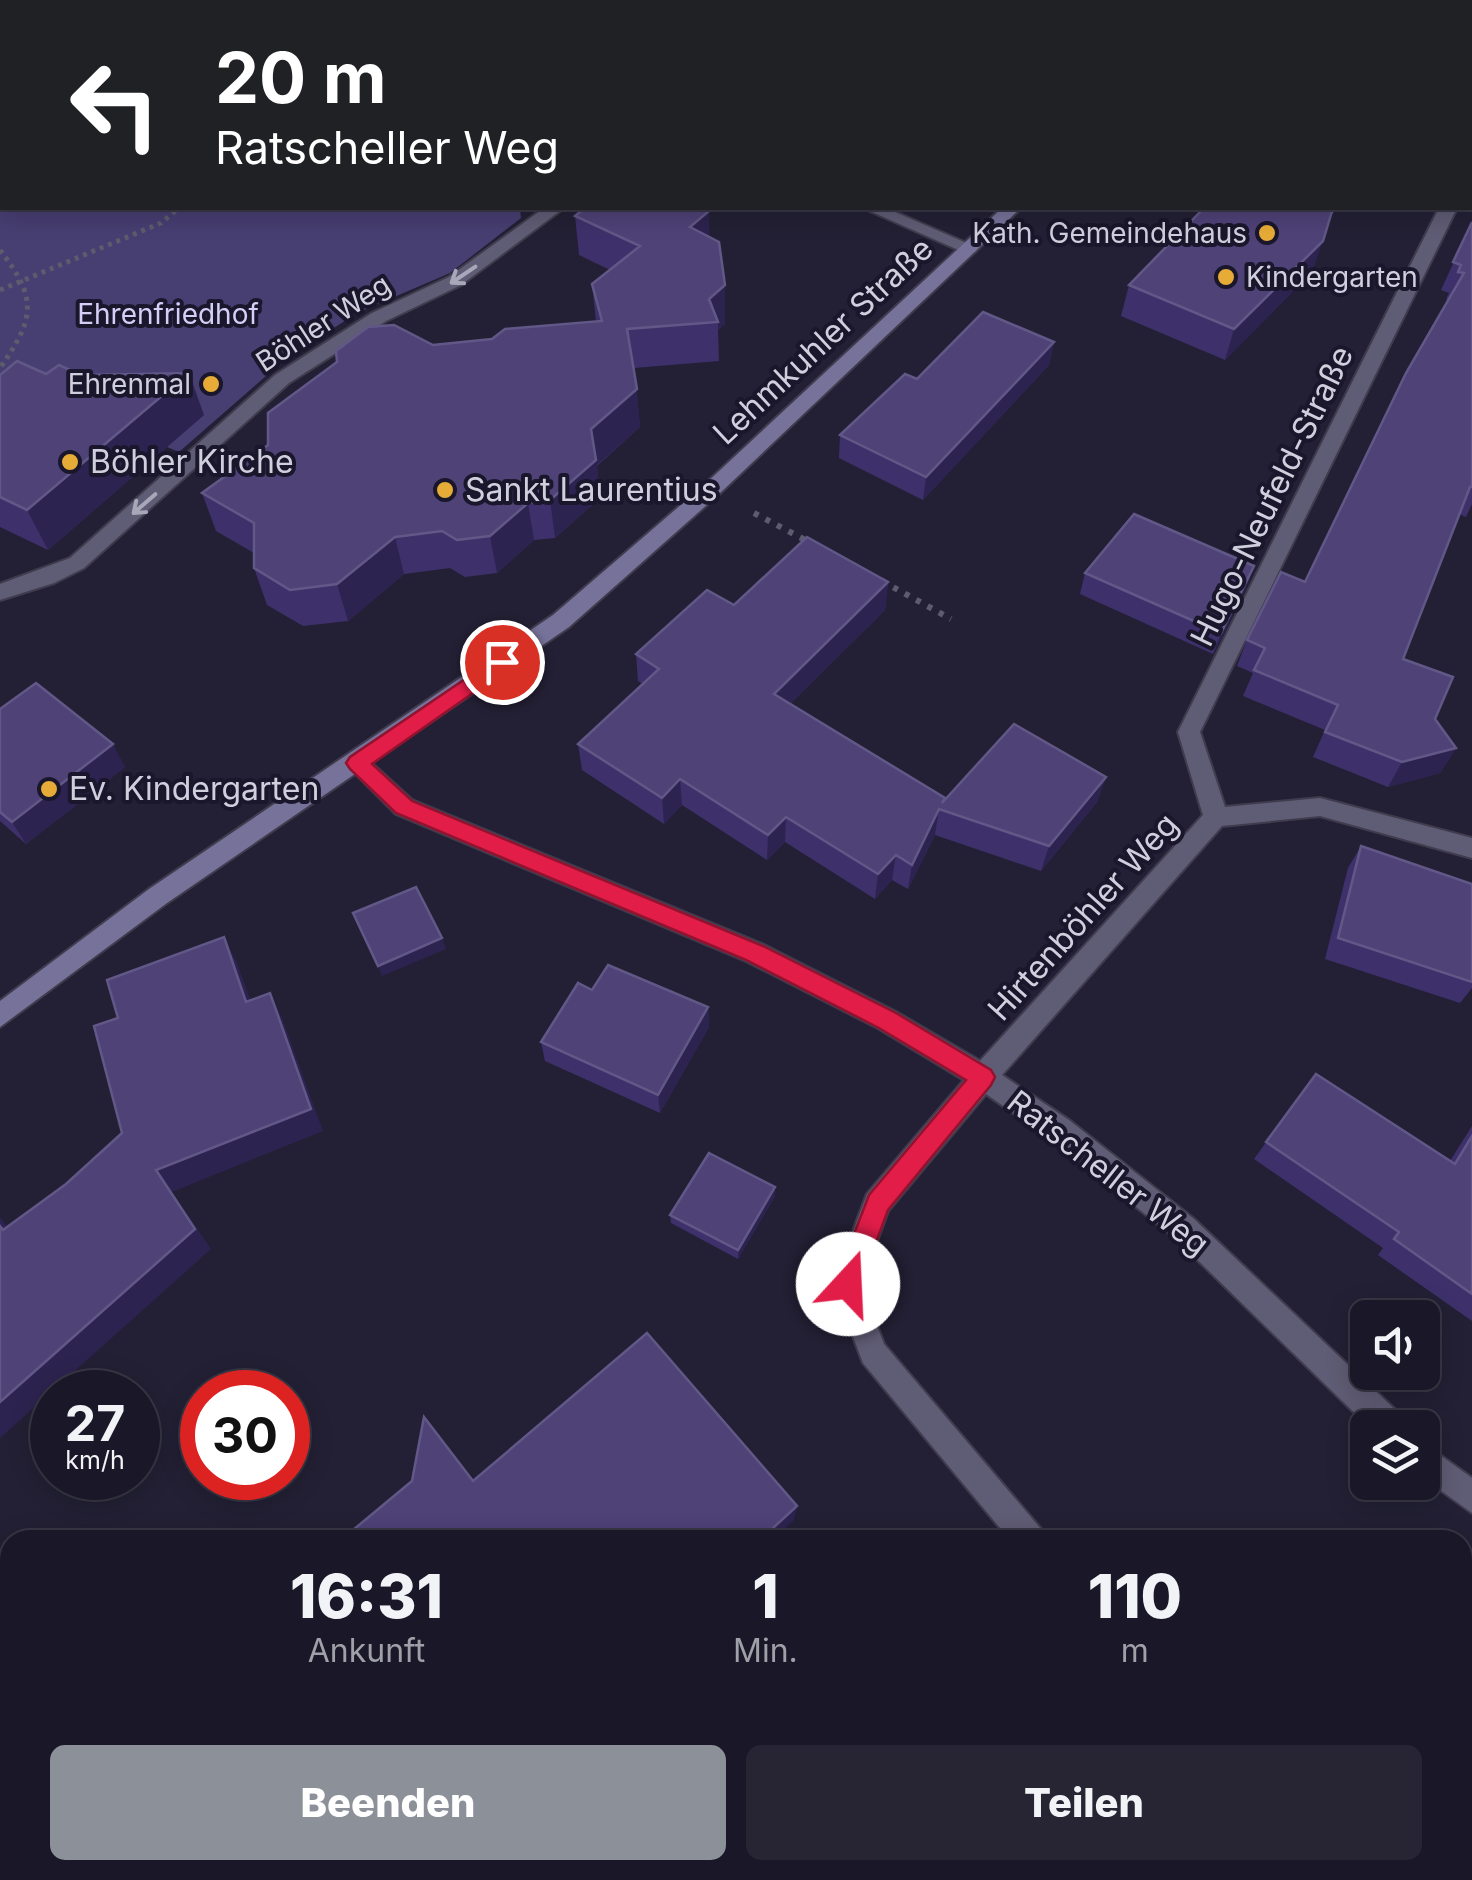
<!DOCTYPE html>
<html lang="de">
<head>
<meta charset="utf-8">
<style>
  body { margin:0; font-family:Inter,sans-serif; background:#272534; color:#f1f3f6; height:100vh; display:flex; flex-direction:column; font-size:38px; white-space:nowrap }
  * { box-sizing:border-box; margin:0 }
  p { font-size:32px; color:#9fa0a8 }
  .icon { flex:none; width:55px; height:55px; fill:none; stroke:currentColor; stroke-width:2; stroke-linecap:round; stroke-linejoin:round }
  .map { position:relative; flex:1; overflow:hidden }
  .drawer { position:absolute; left:0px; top:1530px; width:1472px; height:350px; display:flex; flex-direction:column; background:#1a1828; border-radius:30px 30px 0 0; box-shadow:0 5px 25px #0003,0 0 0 2px #383745 }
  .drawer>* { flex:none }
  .guide { position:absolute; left:0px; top:0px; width:1472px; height:210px; box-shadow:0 5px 25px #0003,0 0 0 2px #383745; background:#202124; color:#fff; overflow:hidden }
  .tools { position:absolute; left:1350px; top:1300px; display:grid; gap:20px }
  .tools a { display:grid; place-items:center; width:90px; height:90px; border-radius:15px; background:#1a1828; box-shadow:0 5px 25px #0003,0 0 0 2px #383745; font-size:50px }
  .speed { position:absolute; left:30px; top:1370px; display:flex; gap:20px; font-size:50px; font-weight:700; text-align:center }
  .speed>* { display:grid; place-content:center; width:130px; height:130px; border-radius:50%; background:#1a1828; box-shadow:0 5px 25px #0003,0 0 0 2px #383745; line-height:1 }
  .speed small { font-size:25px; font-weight:400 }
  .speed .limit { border:15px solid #d22; background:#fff; color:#111 }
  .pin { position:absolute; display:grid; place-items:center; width:85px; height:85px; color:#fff; margin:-42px; border:5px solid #fff; border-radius:50%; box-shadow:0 2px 10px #0007 }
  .me { position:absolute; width:110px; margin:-55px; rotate:20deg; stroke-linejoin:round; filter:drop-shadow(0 0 8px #0008) }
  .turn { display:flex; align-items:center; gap:35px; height:210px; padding:0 50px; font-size:45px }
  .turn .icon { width:130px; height:130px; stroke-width:2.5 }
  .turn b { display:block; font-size:70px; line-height:85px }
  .eta { display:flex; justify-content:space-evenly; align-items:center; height:170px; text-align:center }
  .eta b { font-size:60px; font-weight:800; line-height:70px }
  .cta { display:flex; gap:20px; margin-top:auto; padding:20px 50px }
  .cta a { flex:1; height:115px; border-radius:15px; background:#8c9099; color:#fff; font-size:40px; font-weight:800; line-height:115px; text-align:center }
  .cta a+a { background:#272534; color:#f1f3f6 }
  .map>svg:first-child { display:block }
  .green { fill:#473e72 }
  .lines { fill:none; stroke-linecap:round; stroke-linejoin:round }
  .street-casing { stroke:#403c4e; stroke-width:4 }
  .secondary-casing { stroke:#403c4e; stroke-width:4 }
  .path-far1 { stroke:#5d5b6e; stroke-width:5; stroke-dasharray:4 5; stroke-linecap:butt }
  .path { stroke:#5d5b6e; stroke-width:6; stroke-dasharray:5 8; stroke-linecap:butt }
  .street { fill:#5f5c75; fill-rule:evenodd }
  .secondary { fill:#77729a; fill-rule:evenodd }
  .wall { fill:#3e316b }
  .shaded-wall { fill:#2d2350 }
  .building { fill:#4e4277; stroke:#625887; stroke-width:2.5 }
  .oneway { stroke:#a8a7b9 }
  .route { fill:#e11d48; stroke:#92132f; stroke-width:2.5 }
  .poi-dot { fill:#e7ac37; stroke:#1a162b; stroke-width:4 }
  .labels { text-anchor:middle; stroke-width:8; stroke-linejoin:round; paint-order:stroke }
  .far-poi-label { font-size:28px; fill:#d0cfde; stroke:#1a162b; text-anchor:end }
  .far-park-label { font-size:28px; fill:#d3cff6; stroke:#1a162b }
  .far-street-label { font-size:28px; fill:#d0cfde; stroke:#1a162b }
  .street-label { font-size:32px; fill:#d0cfde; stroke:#1a162b }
  .poi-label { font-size:32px; fill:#d0cfde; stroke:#1a162b; text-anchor:start }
</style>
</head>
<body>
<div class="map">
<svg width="1472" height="1880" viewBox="0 0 1472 1880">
  <rect width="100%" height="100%" fill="#232035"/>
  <polygon class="green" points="0,53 2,208 520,208 521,218 450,273 357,313 283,361 179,452 160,444 0,432"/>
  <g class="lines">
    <g class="street-casing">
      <g id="street">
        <polygon points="544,208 564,208 461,285 386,321 289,383 84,568 54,583 0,600 0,584 70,558 275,375 372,313 449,277"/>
        <polygon points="863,208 886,208 978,248 975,252 963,252"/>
        <polygon points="1439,208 1457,208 1200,732 1225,807 1320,798 1472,838 1472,858 1320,816 1222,826 1002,1075 1069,1120 1194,1219 1403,1417 1407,1428 1370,1428 1174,1237 1049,1138 986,1094 888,1211 861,1284 884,1344 1041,1529 1046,1540 1010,1540 863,1363 833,1284 867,1194 964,1080 878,1028 746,961 396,814 345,763 349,757 365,757 412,800 764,945 896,1012 980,1061 1203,815 1178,732"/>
        <polygon points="1422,1442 1472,1478 1472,1513 1422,1477"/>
        <polygon points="1140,1870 1174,1870 1177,1880 1143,1880"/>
      </g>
    </g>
    <g class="secondary-casing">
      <g id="secondary">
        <polygon points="1002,208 1021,208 718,495 569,627 167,903 0,1027 0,1001 149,889 553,615 704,485"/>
        <polygon points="0,1664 10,1668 10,1710 0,1706"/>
        <polygon points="114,1870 150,1870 154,1880 118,1880"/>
      </g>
    </g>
    <g class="path-far1">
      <path d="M 0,250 C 38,299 35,318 0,368"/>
      <polyline points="0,290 161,223 179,208"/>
    </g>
    <g class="path">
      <polyline points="754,513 809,542"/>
      <polyline points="882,581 951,619"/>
    </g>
    <use href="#street" class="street"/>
    <use href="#secondary" class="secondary"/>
  </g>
  <g class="wall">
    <polygon points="749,0 850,0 852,2 751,2"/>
    <polygon points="1204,208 1338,208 1330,217 1312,272 1225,360 1121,316 1129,285"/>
    <polygon points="575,216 710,237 725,285 725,324 718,330 719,361 634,368 640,427 597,466 600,498 555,538 534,540 497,573 465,577 450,568 404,574 348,621 303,626 267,605 254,568 254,553 216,531 202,493 433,345 492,339 596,321 592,284 610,270 579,255"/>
    <polygon points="1472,222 1472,504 1466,517 1459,514 1403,659 1435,719 1456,748 1440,773 1388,787 1313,757 1325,730 1243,696 1253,673 1237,666 1247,640 1305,582 1448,300 1446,299 1449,293 1441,290"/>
    <polygon points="1054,342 1049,365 923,500 839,458 840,435 917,379"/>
    <polygon points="0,375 81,375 204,415 48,550 0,527"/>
    <polygon points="1254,566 1246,587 1213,654 1080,594 1085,573"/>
    <polygon points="888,582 885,610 790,704 945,801 1106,777 1097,802 1041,871 935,835 908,889 892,880 875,899 785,842 767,860 682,805 664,824 582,770 578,744 643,684 638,681 636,654 734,605"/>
    <polygon points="0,709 125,767 26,844 0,821"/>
    <polygon points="1361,846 1472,884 1472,988 1460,1003 1325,959 1348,868"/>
    <polygon points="592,990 708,1007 709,1027 660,1113 545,1061 541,1042"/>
    <polygon points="1316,1074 1450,1161 1472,1126 1472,1321 1378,1255 1383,1248 1254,1159"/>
    <polygon points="775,1196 738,1259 671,1223 670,1215"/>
  </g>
  <g class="shaded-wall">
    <polygon points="709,211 710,250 690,227"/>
    <polygon points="1323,241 1312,272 1225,360 1234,329"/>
    <polygon points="725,285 725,324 718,330 718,322 709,299"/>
    <polygon points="1054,342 1049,365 923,500 926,477"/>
    <polygon points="189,373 204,415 48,550 27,510"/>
    <polygon points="637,389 640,427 597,465 600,498 555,538 550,500 591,429"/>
    <polygon points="528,503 534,540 497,573 490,536"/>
    <polygon points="395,537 404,574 348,621 337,584"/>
    <polygon points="1254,566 1246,587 1213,654 1221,633"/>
    <polygon points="888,582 885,610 773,721 774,694"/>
    <polygon points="113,744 125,767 26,844 12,822"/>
    <polygon points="1456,748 1440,773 1388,787 1402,762"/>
    <polygon points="1106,777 1097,802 1041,871 1049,846"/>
    <polygon points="680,779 682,805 664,824 662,798"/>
    <polygon points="939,809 935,835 908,889 912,865"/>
    <polygon points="786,817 785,842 767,860 768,835"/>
    <polygon points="896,855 892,880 875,899 878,874"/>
    <polygon points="224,937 237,963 260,1026 246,1002"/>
    <polygon points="442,938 446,949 382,976 378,966"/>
    <polygon points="270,993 282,1018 323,1131 172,1192 211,1249 0,1438 0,1402"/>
    <polygon points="708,1007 709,1027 660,1113 658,1095"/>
    <polygon points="775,1187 775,1196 738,1259 738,1250"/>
    <polygon points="0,1217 25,1250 0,1226"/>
    <polygon points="797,1506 794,1520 773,1540 760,1540"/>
  </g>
  <g class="building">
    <polygon points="764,0 850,0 852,2 766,2"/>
    <polygon points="971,0 1096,0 1102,2 968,2"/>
    <polygon points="1179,0 1342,0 1352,2 1178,2"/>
    <polygon points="1386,0 1472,0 1472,33 1470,36 1470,2 1385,2"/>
    <polygon points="585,208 701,208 709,211 690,227 719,242 725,285 709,299 718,322 627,329 637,389 591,429 596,460 550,500 528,503 490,536 457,540 442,531 395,537 337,584 290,590 254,568 254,523 202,493 268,445 268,413 337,362 336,351 368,327 394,325 433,345 492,339 505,329 602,321 592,284 640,246 575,216"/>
    <polygon points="1204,208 1333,208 1323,241 1234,329 1129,285"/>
    <polygon points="1472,222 1472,487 1470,487 1403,659 1453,677 1435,719 1456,748 1402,762 1325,732 1338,705 1254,670 1265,648 1247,640 1281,572 1305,582 1406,373 1464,273 1458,272 1461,265 1453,262"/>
    <polygon points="983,312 1054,342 926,477 840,435 905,374 917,379"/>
    <polygon points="17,361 46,374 59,365 81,375 189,373 27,510 0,497 0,375"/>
    <polygon points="1134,514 1254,566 1221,633 1085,573"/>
    <polygon points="807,537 888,582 774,694 945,798 942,803 1014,724 1106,777 1049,846 939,809 912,865 896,855 878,874 786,817 768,835 680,779 662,798 578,744 659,669 636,654 707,590 734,605"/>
    <polygon points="36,683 113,744 12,822 0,812 0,709"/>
    <polygon points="1361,846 1472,884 1472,982 1338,938"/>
    <polygon points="416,887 442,938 378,966 353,913"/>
    <polygon points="224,937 246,1002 270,993 311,1109 156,1170 195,1229 0,1402 0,1226 3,1230 66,1184 122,1133 94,1026 118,1018 107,980"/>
    <polygon points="608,965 708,1007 658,1095 541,1042 578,983 592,990"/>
    <polygon points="1316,1074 1455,1164 1472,1136 1472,1294 1394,1239 1399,1232 1266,1142"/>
    <polygon points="709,1153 775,1187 738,1250 670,1215"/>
    <polygon points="647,1333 797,1506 760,1540 341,1540 412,1481 424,1417 473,1481"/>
    <polygon points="289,1870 641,1870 643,1873 645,1870 759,1870 767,1880 296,1880"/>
  </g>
  <defs><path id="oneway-shaft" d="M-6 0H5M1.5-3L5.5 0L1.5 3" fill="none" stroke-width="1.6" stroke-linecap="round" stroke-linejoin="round" transform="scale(2.5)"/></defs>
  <g class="oneway">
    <use href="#oneway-shaft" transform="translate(463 275) rotate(146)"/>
    <use href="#oneway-shaft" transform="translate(144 504) rotate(139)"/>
  </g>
  <polygon class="route" points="502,654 510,656 510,667 372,764 412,801 763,946 896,1013 991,1070 995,1077 991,1085 888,1210 857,1293 848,1296 838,1293 835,1284 869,1195 966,1080 879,1028 746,960 396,813 350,769 346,763 350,757"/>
  <g class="poi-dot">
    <circle cx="1267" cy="233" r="10"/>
    <circle cx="1226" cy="277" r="10"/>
    <circle cx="211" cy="384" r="10"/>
    <circle cx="70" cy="462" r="10"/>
    <circle cx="445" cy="490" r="10"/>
    <circle cx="49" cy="789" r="10"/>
  </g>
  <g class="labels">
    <g class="far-poi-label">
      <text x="1247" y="243">Kath. Gemeindehaus</text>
      <text x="1246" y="287" text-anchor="start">Kindergarten</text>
      <text x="191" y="394">Ehrenmal</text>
    </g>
    <g class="far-park-label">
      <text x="168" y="324">Ehrenfriedhof</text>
    </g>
    <g class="far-street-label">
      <text transform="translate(323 323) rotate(-33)" y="10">Böhler Weg</text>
    </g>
    <g class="street-label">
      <text transform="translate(823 341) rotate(-43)" y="11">Lehmkuhler Straße</text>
      <text transform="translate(1272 496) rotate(-64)" y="11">Hugo-Neufeld-Straße</text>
      <text transform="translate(1083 917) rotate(-48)" y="11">Hirtenböhler Weg</text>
      <text transform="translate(1108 1173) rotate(38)" y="11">Ratscheller Weg</text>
    </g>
    <g class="poi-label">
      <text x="90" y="473">Böhler Kirche</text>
      <text x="465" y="501">Sankt Laurentius</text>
      <text x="69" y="800">Ev. Kindergarten</text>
    </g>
  </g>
</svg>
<div class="tools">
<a><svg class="icon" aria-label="sound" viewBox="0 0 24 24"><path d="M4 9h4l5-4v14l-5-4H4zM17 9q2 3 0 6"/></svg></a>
<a><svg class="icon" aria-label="layers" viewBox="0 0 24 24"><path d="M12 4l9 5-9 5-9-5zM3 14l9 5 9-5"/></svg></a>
</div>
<div class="speed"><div>27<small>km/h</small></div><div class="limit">30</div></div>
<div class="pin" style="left:502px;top:662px;background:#d93025"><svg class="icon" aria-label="arrive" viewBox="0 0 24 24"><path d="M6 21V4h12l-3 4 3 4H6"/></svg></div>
<svg class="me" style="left:848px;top:1284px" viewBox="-20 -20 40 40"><circle r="19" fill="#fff"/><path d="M0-13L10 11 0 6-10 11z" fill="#e11d48"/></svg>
<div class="guide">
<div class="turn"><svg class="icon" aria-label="left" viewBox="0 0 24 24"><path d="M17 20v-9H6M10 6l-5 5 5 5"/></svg><div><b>20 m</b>Ratscheller Weg</div></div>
</div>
<section class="drawer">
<div class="eta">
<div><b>16:31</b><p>Ankunft</p></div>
<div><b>1</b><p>Min.</p></div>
<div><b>110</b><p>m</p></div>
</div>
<div class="cta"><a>Beenden</a><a>Teilen</a></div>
</section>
</div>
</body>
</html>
